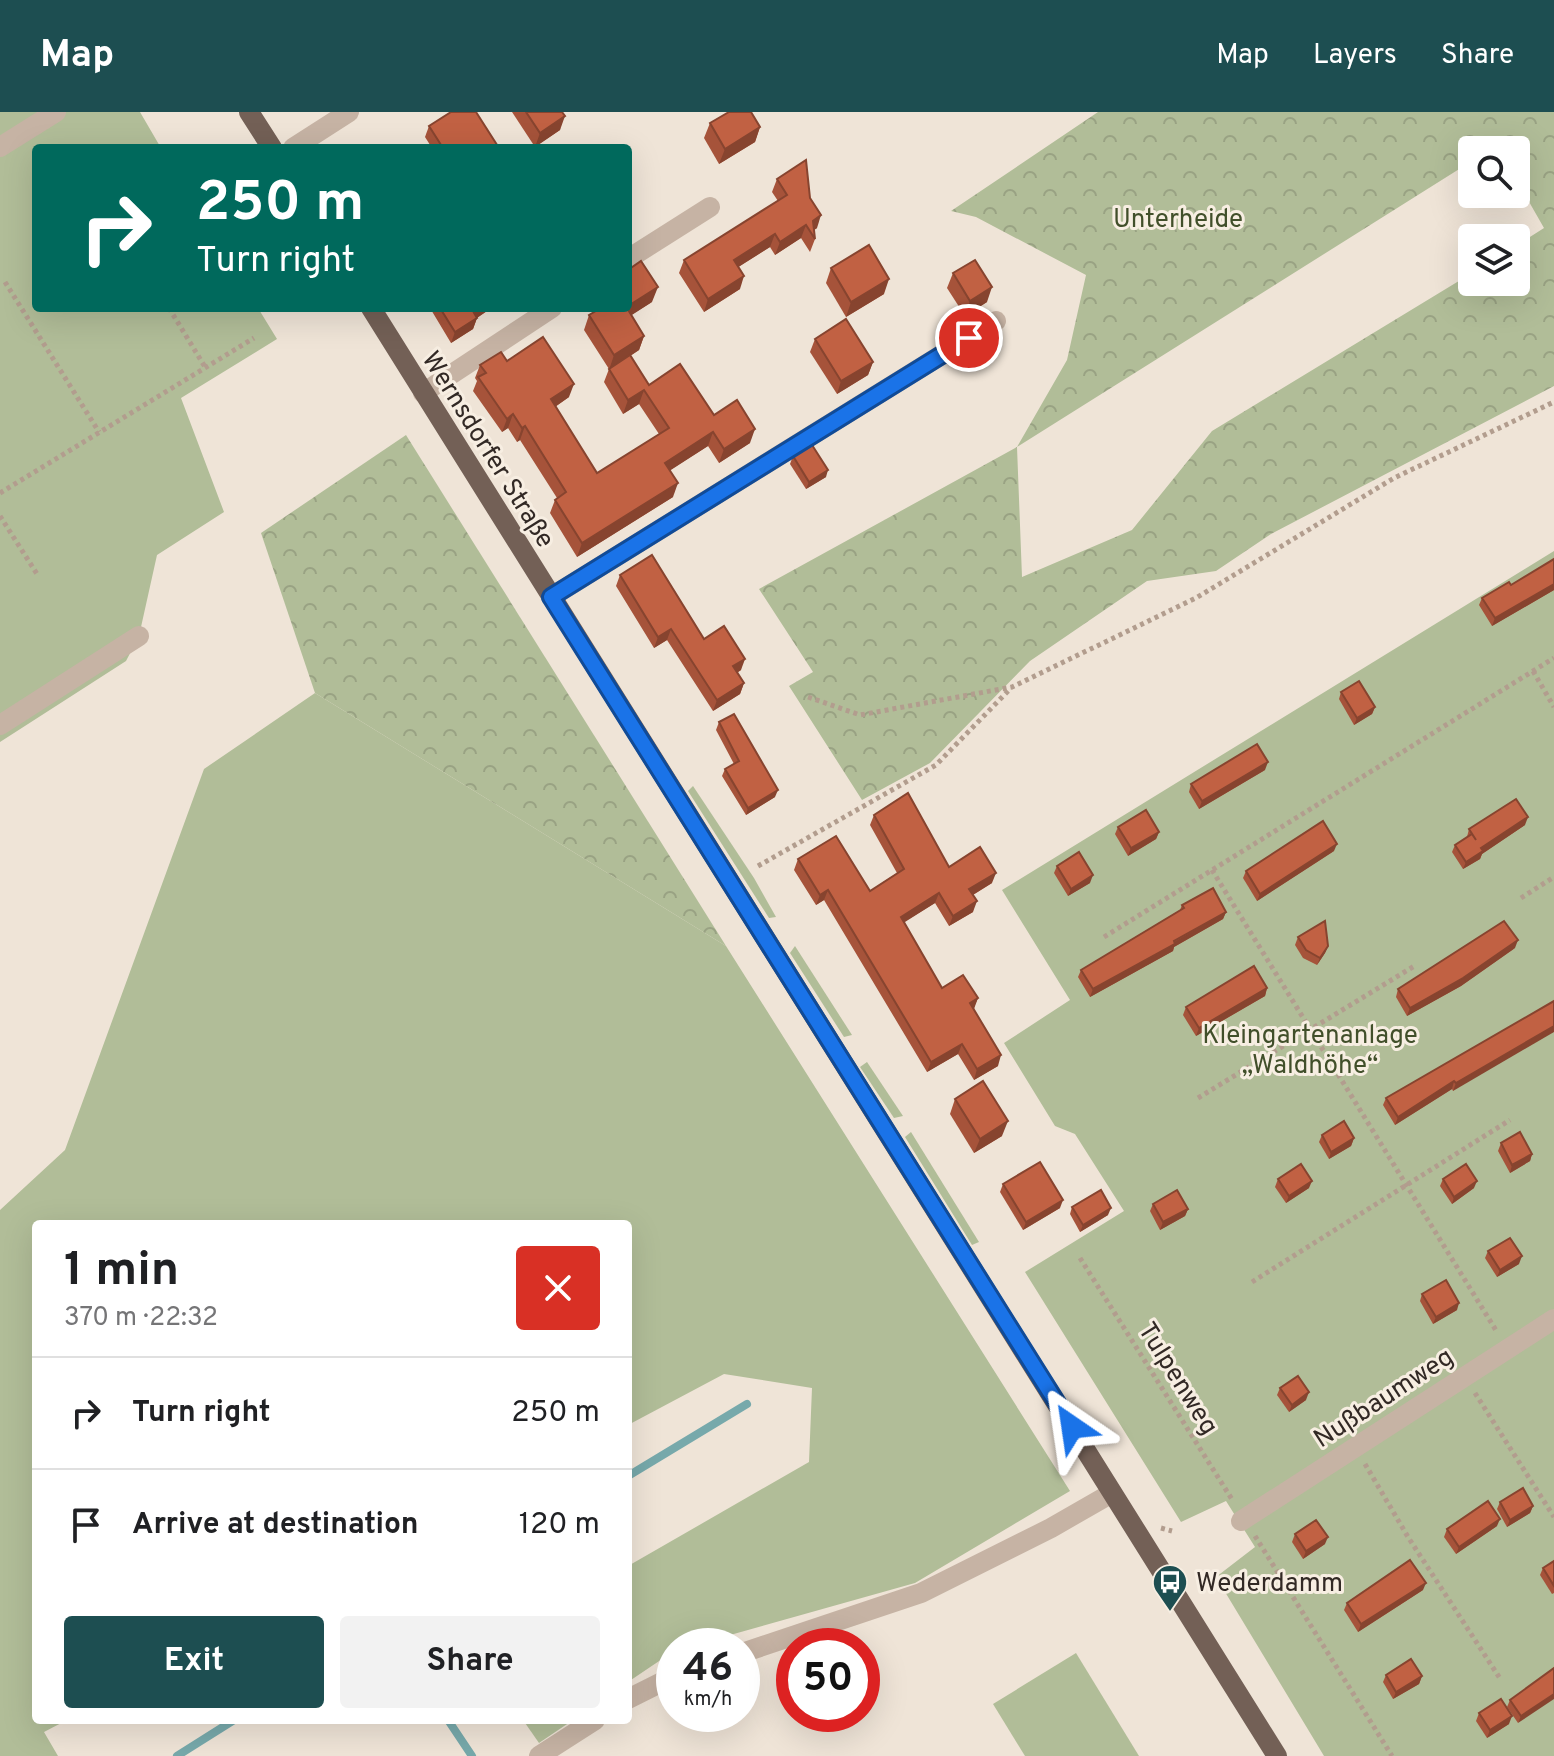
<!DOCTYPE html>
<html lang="en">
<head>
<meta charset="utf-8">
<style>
  body { margin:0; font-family:Overpass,sans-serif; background:#f2f2f2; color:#202124; height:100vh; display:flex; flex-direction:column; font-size:30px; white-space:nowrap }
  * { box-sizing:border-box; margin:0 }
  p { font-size:26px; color:#757577 }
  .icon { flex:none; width:44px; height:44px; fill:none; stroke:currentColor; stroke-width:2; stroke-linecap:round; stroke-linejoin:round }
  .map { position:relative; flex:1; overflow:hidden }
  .sheet { position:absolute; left:32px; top:1108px; width:600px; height:504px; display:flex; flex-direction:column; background:#fff; border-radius:8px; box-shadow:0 8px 32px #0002 }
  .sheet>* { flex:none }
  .hud { position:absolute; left:32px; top:32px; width:600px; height:168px; border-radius:8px; box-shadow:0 8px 32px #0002; background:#00695c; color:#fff; overflow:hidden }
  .fabs { position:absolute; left:1458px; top:24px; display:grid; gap:16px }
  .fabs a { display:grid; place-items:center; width:72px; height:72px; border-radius:8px; background:#fff; box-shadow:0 8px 32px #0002; font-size:40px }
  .speed { position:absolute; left:656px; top:1516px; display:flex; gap:16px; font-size:40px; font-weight:700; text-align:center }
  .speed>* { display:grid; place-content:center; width:104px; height:104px; border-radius:50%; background:#fff; box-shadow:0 8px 32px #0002; line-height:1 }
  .speed small { font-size:20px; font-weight:400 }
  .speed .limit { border:12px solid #d22; background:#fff; color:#111 }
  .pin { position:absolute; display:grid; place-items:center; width:68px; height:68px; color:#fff; margin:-34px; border:4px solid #fff; border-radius:50%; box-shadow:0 2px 8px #0007 }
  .me { position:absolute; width:88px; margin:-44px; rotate:328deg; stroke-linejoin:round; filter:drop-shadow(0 0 6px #0008) }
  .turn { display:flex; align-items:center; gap:28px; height:168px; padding:0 32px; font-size:36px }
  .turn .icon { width:104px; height:104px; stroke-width:2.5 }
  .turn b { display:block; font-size:56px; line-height:68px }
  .round { display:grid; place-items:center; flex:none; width:84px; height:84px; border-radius:8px; background:#f2f2f2 }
  .summary { display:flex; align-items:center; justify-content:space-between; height:136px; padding:0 32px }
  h1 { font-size:48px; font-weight:700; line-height:60px }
  .cta { display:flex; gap:16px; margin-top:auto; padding:16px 32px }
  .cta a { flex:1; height:92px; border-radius:8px; background:#1d4e51; color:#fff; font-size:32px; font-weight:700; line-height:92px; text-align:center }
  .cta a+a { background:#f2f2f2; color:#202124 }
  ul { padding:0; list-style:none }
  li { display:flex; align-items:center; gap:24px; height:112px; padding:0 32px; border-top:2px solid #e0e0e0 }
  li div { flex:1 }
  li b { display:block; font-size:30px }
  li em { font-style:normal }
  header { display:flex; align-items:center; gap:48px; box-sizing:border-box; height:112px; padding:0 40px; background:#1d4e51; color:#fff }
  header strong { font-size:38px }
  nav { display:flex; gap:44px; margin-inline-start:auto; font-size:28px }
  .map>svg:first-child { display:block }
  .green { fill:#b1bd98 }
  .forest { fill:url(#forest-crowns); fill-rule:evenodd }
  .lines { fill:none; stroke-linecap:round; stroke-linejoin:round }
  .stream { stroke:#77a9ab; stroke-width:8 }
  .path { stroke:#b29d8e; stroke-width:5; stroke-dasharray:4 4; stroke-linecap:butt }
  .minor { stroke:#c6b3a4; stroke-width:20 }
  .major { stroke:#736056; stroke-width:20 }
  .wall { fill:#a6533a }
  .shaded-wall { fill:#87442f }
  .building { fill:#c16143; stroke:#87442f; stroke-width:2 }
  .route-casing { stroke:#114b97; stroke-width:20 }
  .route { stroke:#1a73e8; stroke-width:14 }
  .labels { text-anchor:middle; stroke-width:6; stroke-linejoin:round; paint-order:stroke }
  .park-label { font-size:26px; fill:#414f2a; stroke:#f7eee2 }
  .street-label { font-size:26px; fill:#322925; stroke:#f7eee2 }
  .poi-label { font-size:26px; fill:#322925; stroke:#f7eee2; text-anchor:start }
</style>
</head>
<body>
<header>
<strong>Map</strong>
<nav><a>Map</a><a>Layers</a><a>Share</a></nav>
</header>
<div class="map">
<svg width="1554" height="1644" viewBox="0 0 1554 1644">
  <defs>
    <pattern id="forest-crowns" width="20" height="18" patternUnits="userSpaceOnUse" patternTransform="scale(2)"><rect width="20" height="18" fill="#b1bd98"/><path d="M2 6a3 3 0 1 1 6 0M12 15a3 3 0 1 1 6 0" fill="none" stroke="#99a283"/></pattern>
  </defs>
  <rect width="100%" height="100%" fill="#efe4d7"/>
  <g class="green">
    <polygon points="0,0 140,0 161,36 36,36 36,196 258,196 277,227 181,286 224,400 157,443 139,524 126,549 0,630"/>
    <polygon points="1554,439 1554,1644 1324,1644 1216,1465 1255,1435 1226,1389 1181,1410 1025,1160 1124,1099 1075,1022 1055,1014 1004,931 1070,888 1002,778"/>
    <polygon points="315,581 726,834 1070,1379 915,1471 691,1534 674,1534 674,1539 628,1570 628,1454 809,1350 812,1276 724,1262 628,1313 628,1112 36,1112 36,1608 67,1608 44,1620 58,1644 0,1644 0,1098 65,1038 204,657"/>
    <polygon points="693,674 754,766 776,805 769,806 688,679"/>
    <polygon points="795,834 852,923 844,925 790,841"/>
    <polygon points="867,950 903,1004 894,1006 860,955"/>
    <polygon points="911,1020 979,1130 972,1133 905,1025"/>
    <polygon points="1076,1541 1139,1644 1025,1644 993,1592"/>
    <polygon points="523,1608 573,1608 539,1631"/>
  </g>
  <g class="forest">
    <path d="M 1098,0 L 1554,0 L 1554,274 L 1271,422 L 1216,459 L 1147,469 L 1030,549 L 930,651 L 862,688 L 789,574 L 813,560 L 759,477 L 1017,335 L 1067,248 L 1086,163 L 976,105 L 951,99 ZM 1497,34 L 1500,38 L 1516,38 L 1516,67 L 1544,116 L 1516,134 L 1516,170 L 1472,170 L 1472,161 L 1212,319 L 1132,418 L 1022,465 L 1017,335 L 1472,49 L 1472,38 L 1489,38 Z"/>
    <polygon points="406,323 726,834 315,581 261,421"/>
  </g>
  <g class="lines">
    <g class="stream">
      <polyline points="628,1364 747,1292"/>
      <polyline points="448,1608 472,1644"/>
      <polyline points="177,1644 234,1608"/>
    </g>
    <g class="path">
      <polyline points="5,170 99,320"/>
      <polyline points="169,196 205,255"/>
      <polyline points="0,381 254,226"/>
      <polyline points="0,404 37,462"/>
      <polyline points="1533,559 1554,595"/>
      <polyline points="808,585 860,603 1012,575 1196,486 1394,366 1554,290"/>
      <polyline points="758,754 936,653 1011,576"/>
      <polyline points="1212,758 1497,1220"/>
      <polyline points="1521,786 1554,765"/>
      <polyline points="1104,825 1554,546"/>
      <polyline points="1198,986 1416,853"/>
      <polyline points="1080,1146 1233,1389"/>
      <polyline points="1252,1170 1510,1008"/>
      <polyline points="1475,1281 1554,1405"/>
      <polyline points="1365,1352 1408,1425 1501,1568"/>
      <polyline points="1161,1416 1172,1419"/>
      <polyline points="1255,1424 1392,1644"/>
    </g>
    <g class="minor">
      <polyline points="0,35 56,0"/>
      <polyline points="293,36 349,0"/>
      <polyline points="628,147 710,95"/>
      <polyline points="423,281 552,196"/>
      <polyline points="551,485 996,209"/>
      <polyline points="0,613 139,524"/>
      <polyline points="1241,1409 1554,1207"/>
      <polyline points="742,1541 921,1481 1051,1416 1112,1381"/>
      <polyline points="628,1587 674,1564"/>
      <polyline points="539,1644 595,1608"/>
    </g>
    <g class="major">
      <polyline points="249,0 272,36"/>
      <polyline points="371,196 1277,1644"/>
    </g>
  </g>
  <g class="wall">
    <polygon points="512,0 562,0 560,18 535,35"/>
    <polygon points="710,11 760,15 755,30 719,52 704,26"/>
    <polygon points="429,14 499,36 432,36 425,25"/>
    <polygon points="777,67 810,86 817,116 814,118 815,127 810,140 801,126 775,143 770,135 738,155 740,177 704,200 679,161 684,148 778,89 772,80"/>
    <polygon points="831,156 884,182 846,205 826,171"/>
    <polygon points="953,161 987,190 965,204 947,176"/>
    <polygon points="652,190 631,203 644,224 639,238 630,244 649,273 714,303 750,331 719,351 708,334 670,358 673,385 577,445 550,401 555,388 557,386 520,328 517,330 508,316 502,320 473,279 477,269 475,266 480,253 507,249 569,285 555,295 597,361 659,322 639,292 623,302 604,270 609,257 584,218 589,203 597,198 596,196 628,196"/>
    <polygon points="430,196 488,196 487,199 477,206 473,217 451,231"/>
    <polygon points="815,227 873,250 868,263 837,282 810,240"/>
    <polygon points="793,344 826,365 806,377 790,352"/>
    <polygon points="1554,447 1554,478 1492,514 1479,493 1482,486 1511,473"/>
    <polygon points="620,463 704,527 741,558 737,561 744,571 740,582 713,599 667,528 654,536 616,474"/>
    <polygon points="1341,580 1375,595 1372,602 1354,613 1339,587"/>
    <polygon points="719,610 775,685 746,703 722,664 725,657 734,652 716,618"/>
    <polygon points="1265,658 1199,697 1189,680 1191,672"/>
    <polygon points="874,703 949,755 992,771 973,783 973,800 949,814 935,791 904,810 942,876 978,886 973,897 998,954 974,968 958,942 927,960 824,788 816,793 794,758 798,747 870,779 897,761 870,713"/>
    <polygon points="1525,713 1482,742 1480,747 1463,757 1452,740 1455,733 1467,725 1469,717"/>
    <polygon points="1118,715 1159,720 1156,727 1128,744 1115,722"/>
    <polygon points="1334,739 1257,789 1243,766 1246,759"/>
    <polygon points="1057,754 1090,771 1068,784 1054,761"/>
    <polygon points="1182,793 1226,800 1223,807 1174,835 1173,839 1090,885 1078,865 1081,858 1180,798"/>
    <polygon points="1298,825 1328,834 1325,841 1317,853 1303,846 1295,833"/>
    <polygon points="1515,836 1461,874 1407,904 1396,885 1398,877"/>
    <polygon points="1267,876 1265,884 1196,924 1183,903 1186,895"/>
    <polygon points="1554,889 1453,979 1452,977 1395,1013 1383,993 1386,986"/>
    <polygon points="955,987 1002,1024 974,1041 950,1002"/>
    <polygon points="1322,1023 1354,1026 1351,1034 1329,1047 1319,1030"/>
    <polygon points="1501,1031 1532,1042 1530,1049 1510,1061 1498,1039"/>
    <polygon points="1278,1067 1309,1076 1286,1091 1275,1075"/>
    <polygon points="1443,1067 1474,1076 1452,1092 1440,1074"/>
    <polygon points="1003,1072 1060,1096 1023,1118 1000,1080"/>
    <polygon points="1153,1092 1188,1097 1185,1104 1160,1118 1150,1099"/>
    <polygon points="1072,1095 1108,1103 1080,1120 1070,1102"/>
    <polygon points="1488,1139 1519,1152 1497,1165 1485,1146"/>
    <polygon points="1422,1182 1457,1198 1433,1212 1420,1189"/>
    <polygon points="1280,1276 1306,1288 1289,1300 1277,1283"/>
    <polygon points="1500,1390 1533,1394 1530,1401 1507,1415 1497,1397"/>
    <polygon points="1497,1414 1456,1442 1444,1425 1447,1417"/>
    <polygon points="1295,1422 1325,1432 1303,1447 1292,1430"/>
    <polygon points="1554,1449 1554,1481 1552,1482 1540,1463 1543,1456"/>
    <polygon points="1423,1478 1358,1520 1344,1498 1347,1491"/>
    <polygon points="1554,1556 1518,1611 1507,1595 1510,1588"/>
    <polygon points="1386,1563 1422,1564 1419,1572 1393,1587 1383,1570"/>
    <polygon points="1479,1601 1509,1612 1487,1626 1476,1609"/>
  </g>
  <g class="shaded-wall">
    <polygon points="565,4 560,18 535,35 540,21"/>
    <polygon points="760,15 755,30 719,52 725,37"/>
    <polygon points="821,103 817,116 811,120 813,109"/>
    <polygon points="806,113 801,126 775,143 780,130"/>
    <polygon points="775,122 770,135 729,161 734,148"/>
    <polygon points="744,164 740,177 704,200 708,187"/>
    <polygon points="889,167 884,182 846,205 851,190"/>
    <polygon points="658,175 652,190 621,210 626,196 628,196 628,194"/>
    <polygon points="992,175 987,190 965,204 970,189"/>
    <polygon points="478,196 488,196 487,199 469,211 473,199"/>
    <polygon points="477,206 473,217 451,231 455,220"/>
    <polygon points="644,224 639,238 609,258 614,243"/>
    <polygon points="873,250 868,263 837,282 841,269"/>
    <polygon points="574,272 569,285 546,301 551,287"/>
    <polygon points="644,278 639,292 623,302 628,288"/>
    <polygon points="513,302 508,316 502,320 507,307"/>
    <polygon points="525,314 520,328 517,330 522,316"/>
    <polygon points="755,317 750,331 719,351 724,337"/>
    <polygon points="713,320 708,334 660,365 665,351"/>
    <polygon points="828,358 826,365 806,377 809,370"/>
    <polygon points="678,371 673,385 577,445 582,431"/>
    <polygon points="1554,472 1554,478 1492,514 1495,506"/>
    <polygon points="671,517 667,528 654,536 658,525"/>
    <polygon points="745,547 741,558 729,565 733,554"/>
    <polygon points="744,571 740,582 713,599 717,588"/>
    <polygon points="1375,595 1372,602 1354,613 1357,606"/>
    <polygon points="1268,650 1265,658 1199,697 1202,689"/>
    <polygon points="778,678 775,685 746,703 748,696"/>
    <polygon points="1528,705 1525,713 1482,742 1480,747 1463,757 1466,750 1481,736"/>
    <polygon points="1159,720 1156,727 1128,744 1131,736"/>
    <polygon points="1337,732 1334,739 1257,789 1260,782"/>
    <polygon points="996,761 992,771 966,787 969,777"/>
    <polygon points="1093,763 1090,771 1068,784 1071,777"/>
    <polygon points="828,778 824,788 816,793 820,783"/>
    <polygon points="939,781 935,791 897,815 901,805"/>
    <polygon points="977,789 973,800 949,814 953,804"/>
    <polygon points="1226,800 1223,807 1174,835 1173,839 1090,885 1093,877"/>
    <polygon points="1518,828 1515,836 1461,874 1407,904 1410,896"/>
    <polygon points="1328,834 1325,841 1317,853 1320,846"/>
    <polygon points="1267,876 1265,884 1196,924 1199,916"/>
    <polygon points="978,886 974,897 966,902 970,891"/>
    <polygon points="1554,914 1554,920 1453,979 1456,971"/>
    <polygon points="962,932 958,942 927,960 931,950"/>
    <polygon points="1001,943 998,954 974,968 977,957"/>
    <polygon points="1454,969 1452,977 1395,1013 1398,1005"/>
    <polygon points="1008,1009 1002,1024 974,1041 980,1027"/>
    <polygon points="1354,1026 1351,1034 1329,1047 1331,1040"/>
    <polygon points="1532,1042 1530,1049 1510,1061 1512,1053"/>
    <polygon points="1312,1069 1309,1076 1286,1091 1289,1084"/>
    <polygon points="1477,1069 1474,1076 1452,1092 1454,1085"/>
    <polygon points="1063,1088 1060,1096 1023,1118 1026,1110"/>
    <polygon points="1111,1096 1108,1103 1080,1120 1083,1113"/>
    <polygon points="1188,1097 1185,1104 1160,1118 1163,1110"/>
    <polygon points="1522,1144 1519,1152 1497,1165 1500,1158"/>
    <polygon points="1459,1191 1457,1198 1433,1212 1436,1205"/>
    <polygon points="1309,1280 1306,1288 1289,1300 1292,1293"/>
    <polygon points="1533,1394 1530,1401 1507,1415 1510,1408"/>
    <polygon points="1500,1407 1497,1414 1456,1442 1459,1435"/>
    <polygon points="1328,1425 1325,1432 1303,1447 1306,1439"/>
    <polygon points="1426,1471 1423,1478 1358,1520 1361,1512"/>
    <polygon points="1422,1564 1419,1572 1393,1587 1396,1580"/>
    <polygon points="1554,1582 1554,1587 1518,1611 1521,1604"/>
    <polygon points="1512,1604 1509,1612 1487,1626 1490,1618"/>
  </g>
  <g class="building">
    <polygon points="451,0 476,0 499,36 443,36 429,14"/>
    <polygon points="526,0 562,0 565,4 540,21"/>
    <polygon points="729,0 751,0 760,15 725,37 710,11"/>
    <polygon points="806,48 810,86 821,103 813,109 815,127 806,113 780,130 775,122 734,148 744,164 708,187 684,148 787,83 777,67"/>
    <polygon points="869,133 889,167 851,190 831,156"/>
    <polygon points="975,148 992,175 970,189 953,161"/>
    <polygon points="641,149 658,175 628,194 628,158"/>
    <polygon points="440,196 478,196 473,199 477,206 455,220"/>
    <polygon points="601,196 627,196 644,224 614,243 589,203"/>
    <polygon points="846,207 873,250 841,269 815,227"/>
    <polygon points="543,225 574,272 551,287 597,361 669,316 644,278 628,288 609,257 630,243 649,273 680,252 714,303 737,288 755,317 724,337 713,320 665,351 678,371 582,431 555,388 566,380 525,314 522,316 513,302 507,307 478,265 486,261 480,253 501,240 507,249"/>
    <polygon points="812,333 828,358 809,370 793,344"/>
    <polygon points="652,443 704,527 724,514 745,547 733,554 744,571 717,588 671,517 658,525 620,463"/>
    <polygon points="1554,447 1554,472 1495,506 1482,486 1509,470 1511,473"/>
    <polygon points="1359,569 1375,595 1357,606 1341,580"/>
    <polygon points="734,602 778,678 748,696 725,657 739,649 719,610"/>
    <polygon points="1257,632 1268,650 1202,689 1191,672"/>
    <polygon points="908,681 949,755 980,735 996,761 969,777 977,789 953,804 939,781 901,805 942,876 963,863 978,886 970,891 1001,943 977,957 962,932 931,950 828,778 820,783 798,747 836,724 870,779 904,757 874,703"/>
    <polygon points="1516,687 1528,705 1481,736 1483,739 1466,750 1455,733 1472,722 1476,728 1469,717"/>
    <polygon points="1146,698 1159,720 1131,736 1118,715"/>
    <polygon points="1323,709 1337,732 1260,782 1246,759"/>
    <polygon points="1079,740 1093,763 1071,777 1057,754"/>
    <polygon points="1213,776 1226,800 1174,829 1175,832 1093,877 1081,858 1184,796 1182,793"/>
    <polygon points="1325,809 1328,834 1320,846 1306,838 1298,825"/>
    <polygon points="1504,809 1518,828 1463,866 1410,896 1398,877"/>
    <polygon points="1254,854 1267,876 1199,916 1186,895"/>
    <polygon points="1554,889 1554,914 1456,971 1454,969 1398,1005 1386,986"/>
    <polygon points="983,969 1008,1009 980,1027 955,987"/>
    <polygon points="1344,1009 1354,1026 1331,1040 1322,1023"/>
    <polygon points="1520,1020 1532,1042 1512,1053 1501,1031"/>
    <polygon points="1040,1050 1063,1088 1026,1110 1003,1072"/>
    <polygon points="1301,1052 1312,1069 1289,1084 1278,1067"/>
    <polygon points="1466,1052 1477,1069 1454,1085 1443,1067"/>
    <polygon points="1101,1078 1111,1096 1083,1113 1072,1095"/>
    <polygon points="1177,1078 1188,1097 1163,1110 1153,1092"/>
    <polygon points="1510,1126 1522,1144 1500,1158 1488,1139"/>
    <polygon points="1446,1168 1459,1191 1436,1205 1422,1182"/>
    <polygon points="1298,1264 1309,1280 1292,1293 1280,1276"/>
    <polygon points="1523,1376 1533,1394 1510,1408 1500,1390"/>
    <polygon points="1488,1389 1500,1407 1459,1435 1447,1417"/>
    <polygon points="1316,1408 1328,1425 1306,1439 1295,1422"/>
    <polygon points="1410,1448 1426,1471 1361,1512 1347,1491"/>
    <polygon points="1554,1449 1554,1474 1543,1456"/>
    <polygon points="1411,1547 1422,1564 1396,1580 1386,1563"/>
    <polygon points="1554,1556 1554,1582 1521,1604 1510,1588"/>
    <polygon points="1501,1587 1512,1604 1490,1618 1479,1601"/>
  </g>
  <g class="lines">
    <g class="route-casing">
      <polyline id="route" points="969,226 551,485 1072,1315"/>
    </g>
    <use href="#route" class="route"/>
  </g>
  <defs>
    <g id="bus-pin" transform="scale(1.8)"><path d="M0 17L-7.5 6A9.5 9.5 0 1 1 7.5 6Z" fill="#1d4e51" stroke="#f7eee2"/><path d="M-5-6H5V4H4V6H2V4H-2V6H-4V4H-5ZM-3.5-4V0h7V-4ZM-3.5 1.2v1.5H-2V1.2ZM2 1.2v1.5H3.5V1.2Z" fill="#fff"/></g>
  </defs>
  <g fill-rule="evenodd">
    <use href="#bus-pin" x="1170" y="1470"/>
  </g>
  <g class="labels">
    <g class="park-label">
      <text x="1178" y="115">Unterheide</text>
      <text x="1310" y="931">Kleingartenanlage<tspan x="1310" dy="30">„Waldhöhe“</tspan></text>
    </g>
    <g class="street-label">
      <text transform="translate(489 337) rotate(58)" y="9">Wernsdorfer Straße</text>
      <text transform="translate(1179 1266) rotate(58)" y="9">Tulpenweg</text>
      <text transform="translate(1383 1285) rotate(-33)" y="9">Nußbaumweg</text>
    </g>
    <g class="poi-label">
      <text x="1196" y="1479">Wederdamm</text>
    </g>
  </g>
</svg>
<div class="fabs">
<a><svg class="icon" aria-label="search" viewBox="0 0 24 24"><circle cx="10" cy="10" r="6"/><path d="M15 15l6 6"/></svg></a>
<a><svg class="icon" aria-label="layers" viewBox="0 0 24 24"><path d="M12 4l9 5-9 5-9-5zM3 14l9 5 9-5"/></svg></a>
</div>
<div class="speed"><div>46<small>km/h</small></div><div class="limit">50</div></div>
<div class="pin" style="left:969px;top:226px;background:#d93025"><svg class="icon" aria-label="arrive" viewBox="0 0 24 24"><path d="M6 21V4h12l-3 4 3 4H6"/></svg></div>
<svg class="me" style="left:1072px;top:1315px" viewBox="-20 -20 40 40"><path d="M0-17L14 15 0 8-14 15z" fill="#1a73e8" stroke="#fff" stroke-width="4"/></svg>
<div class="hud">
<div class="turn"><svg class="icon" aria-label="right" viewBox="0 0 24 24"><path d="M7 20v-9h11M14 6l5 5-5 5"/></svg><div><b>250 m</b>Turn right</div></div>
</div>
<section class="sheet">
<div class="summary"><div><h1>1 min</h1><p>370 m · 22:32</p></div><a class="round" style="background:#d93025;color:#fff"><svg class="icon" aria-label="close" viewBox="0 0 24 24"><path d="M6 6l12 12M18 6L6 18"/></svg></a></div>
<ul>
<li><svg class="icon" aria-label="right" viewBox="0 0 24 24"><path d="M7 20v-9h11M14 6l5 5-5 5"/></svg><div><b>Turn right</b></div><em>250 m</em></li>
<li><svg class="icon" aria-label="arrive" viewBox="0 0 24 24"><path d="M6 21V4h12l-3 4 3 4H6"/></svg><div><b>Arrive at destination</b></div><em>120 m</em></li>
</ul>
<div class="cta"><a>Exit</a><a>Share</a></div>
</section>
</div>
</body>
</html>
